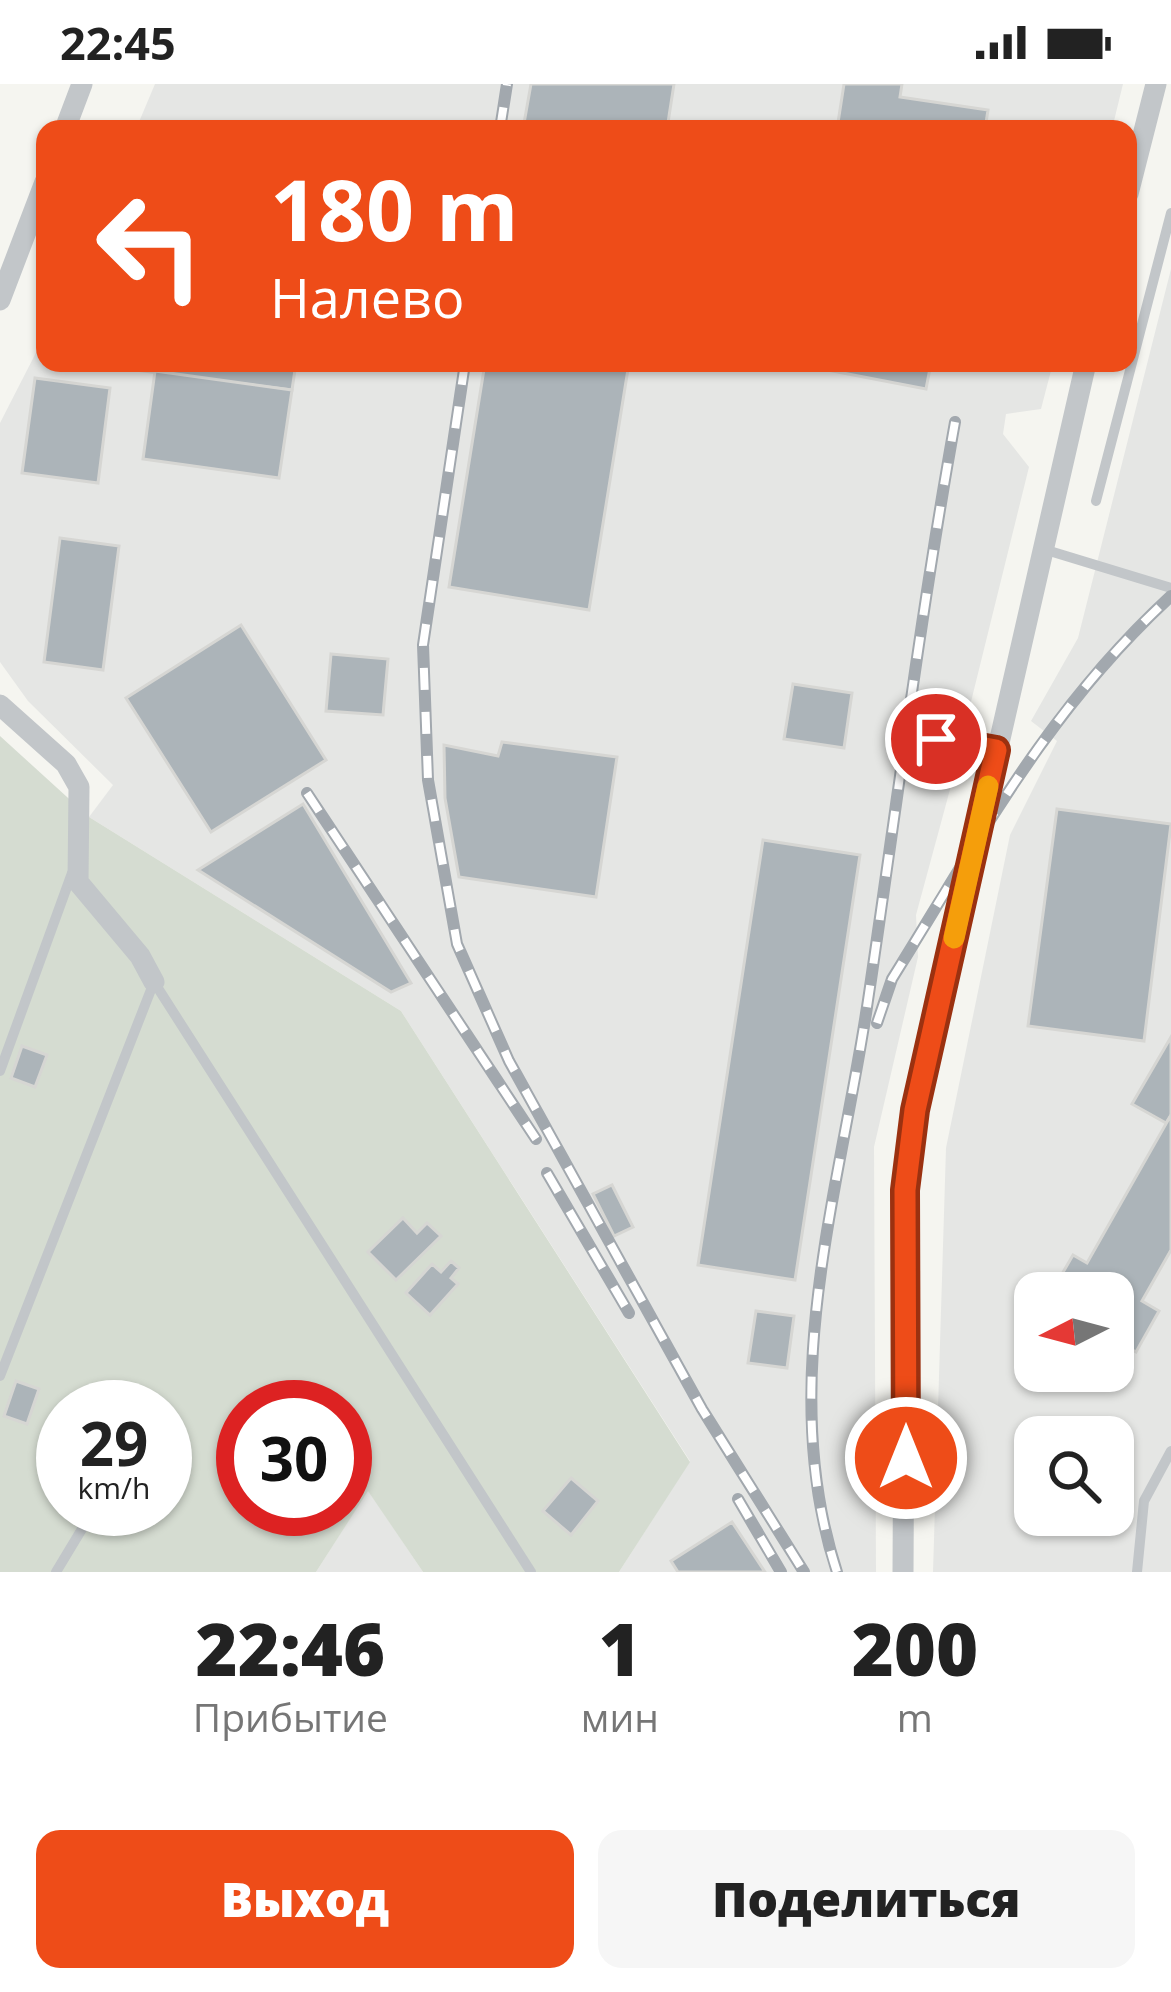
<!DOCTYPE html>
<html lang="ru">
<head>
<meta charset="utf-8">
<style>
  body { margin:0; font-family:"Open Sans",sans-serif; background:#f6f6f6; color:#222; height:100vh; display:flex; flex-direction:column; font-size:45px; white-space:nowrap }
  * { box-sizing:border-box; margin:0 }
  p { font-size:39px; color:#767676 }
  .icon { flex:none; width:66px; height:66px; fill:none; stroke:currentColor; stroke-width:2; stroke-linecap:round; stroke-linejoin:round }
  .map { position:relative; height:1488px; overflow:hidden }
  .sheet { display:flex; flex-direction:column; background:#fff; flex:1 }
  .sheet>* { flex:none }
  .top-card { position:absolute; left:36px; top:36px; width:1101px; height:252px; border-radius:24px; box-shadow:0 3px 9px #0004; background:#ee4c18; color:#fff; overflow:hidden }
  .needle { width:78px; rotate:264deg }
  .controls { position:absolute; left:1014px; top:1188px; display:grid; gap:24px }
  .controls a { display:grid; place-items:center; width:120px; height:120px; border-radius:24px; background:#fff; box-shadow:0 3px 9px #0004; font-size:60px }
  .speed { position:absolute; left:36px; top:1296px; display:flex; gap:24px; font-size:60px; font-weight:700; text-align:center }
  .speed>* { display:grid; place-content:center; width:156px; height:156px; border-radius:50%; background:#fff; box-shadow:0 3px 9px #0004; line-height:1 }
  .speed small { font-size:30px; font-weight:400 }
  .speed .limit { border:18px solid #d22; background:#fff; color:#111 }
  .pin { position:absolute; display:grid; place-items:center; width:102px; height:102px; color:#fff; margin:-51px; border:6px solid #fff; border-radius:50%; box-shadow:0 3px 12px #0007 }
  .me { position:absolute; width:132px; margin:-66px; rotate:0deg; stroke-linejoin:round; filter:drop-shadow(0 0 9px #0008) }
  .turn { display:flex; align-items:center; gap:42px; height:252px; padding:0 36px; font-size:54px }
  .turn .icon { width:156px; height:156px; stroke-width:2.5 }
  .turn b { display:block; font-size:84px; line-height:102px }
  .eta { display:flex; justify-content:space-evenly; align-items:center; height:204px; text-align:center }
  .eta b { font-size:72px; font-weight:800; line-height:84px }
  .button { display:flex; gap:24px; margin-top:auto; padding:24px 36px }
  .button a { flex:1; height:138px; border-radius:24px; background:#ee4c18; color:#fff; font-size:48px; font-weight:800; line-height:138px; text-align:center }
  .button a+a { background:#f6f6f6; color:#222 }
  .status { display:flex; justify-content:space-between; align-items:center; height:84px; padding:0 60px; background:#fff; direction:ltr }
  .status svg { height:33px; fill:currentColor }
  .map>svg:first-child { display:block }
  .built { fill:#e5e6e4; fill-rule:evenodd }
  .green { fill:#d5dcd1; fill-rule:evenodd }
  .building { fill:#acb4b9; stroke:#d6d6d3; stroke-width:3 }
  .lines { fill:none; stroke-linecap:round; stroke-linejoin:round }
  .lane { stroke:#c2c6c9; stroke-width:10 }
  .street { stroke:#c2c6c9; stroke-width:21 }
  .rail-casing { stroke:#a2a8ae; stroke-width:12 }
  .rail { stroke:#fff; stroke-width:8; stroke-dasharray:22; stroke-linecap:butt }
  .route-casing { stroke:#9b3110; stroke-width:30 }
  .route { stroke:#ee4c18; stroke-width:21 }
  .slow { stroke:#f59e0b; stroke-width:21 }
</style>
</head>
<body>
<div class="status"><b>22:45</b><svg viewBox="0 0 49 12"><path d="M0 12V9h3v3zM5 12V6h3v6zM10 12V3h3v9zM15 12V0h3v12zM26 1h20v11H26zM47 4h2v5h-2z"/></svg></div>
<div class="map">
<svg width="1171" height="1488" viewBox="0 0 1171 1488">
  <rect width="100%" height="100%" fill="#f5f5f0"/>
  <g class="built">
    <polygon points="155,0 1123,0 1112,45 136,45"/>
    <path d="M 1171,185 L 1171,1488 L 933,1488 L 946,1064 L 1010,751 L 1057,657 L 1031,637 L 1078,554 ZM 1035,1209 L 1113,1209 L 1113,1287 L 1035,1287 ZM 1035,1353 L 1113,1353 L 1113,1431 L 1035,1431 Z"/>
    <polygon points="45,251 45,279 1053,279 1041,325 1006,330 1003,350 1029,383 965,642 937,644 933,665 958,676 916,831 918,873 874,1063 876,1488 619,1488 690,1377 401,927 89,733 113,701 28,617 0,578 0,339"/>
    <polygon points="368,1406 423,1488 316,1488"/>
  </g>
  <path class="green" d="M 0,652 L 89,733 L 401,927 L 690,1378 L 619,1488 L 423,1488 L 368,1407 L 316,1488 L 0,1488 ZM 63,1323 L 165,1323 L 165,1425 L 63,1425 ZM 243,1323 L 345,1323 L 345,1425 L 243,1425 Z"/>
  <g class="building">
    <polygon points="531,0 674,0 667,45 523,45"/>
    <polygon points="844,0 902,0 900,13 988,26 985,45 837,45"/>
    <polygon points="81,279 296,279 292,306"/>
    <polygon points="485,279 629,279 589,526 449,503"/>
    <polygon points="791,279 931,279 926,305"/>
    <polygon points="155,287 292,306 279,394 143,375"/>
    <polygon points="35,294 110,304 98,399 22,389"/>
    <polygon points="60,454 119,462 103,586 44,578"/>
    <polygon points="241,541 326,676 211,748 126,614"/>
    <polygon points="331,570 388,575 383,631 326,627"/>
    <polygon points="793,600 852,609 844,664 784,655"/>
    <polygon points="502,658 617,673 596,813 459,793 445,714 444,661 498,672"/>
    <polygon points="303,720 411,899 391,908 198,786"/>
    <polygon points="1057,725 1171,740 1144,957 1028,942"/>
    <polygon points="763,756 860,771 795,1196 698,1181"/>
    <polygon points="1171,953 1171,1031 1166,1039 1132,1020"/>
    <polygon points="22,962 47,971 35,1003 11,994"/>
    <polygon points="1171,1031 1171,1166 1142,1217 1159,1227 1136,1268 1113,1255 1113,1209 1051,1209 1073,1171 1087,1179"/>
    <polygon points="612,1101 633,1143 614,1152 593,1110"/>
    <polygon points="403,1134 417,1149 427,1139 441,1152 396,1196 368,1168"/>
    <polygon points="451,1177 459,1184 451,1194 458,1200 430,1231 406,1209 432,1180 441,1188"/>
    <polygon points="756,1227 794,1232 787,1284 748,1279"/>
    <polygon points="16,1297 39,1305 27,1340 4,1332"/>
    <polygon points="571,1394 598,1417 571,1451 543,1427"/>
    <polygon points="732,1438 765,1488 678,1488 671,1477"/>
  </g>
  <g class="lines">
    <g class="lane">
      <polyline points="1096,417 1171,129"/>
      <polyline points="1043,465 1171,504"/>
      <polyline points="936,655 996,666"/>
      <polyline points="154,898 531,1488"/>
      <polyline points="0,987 72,789"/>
      <polyline points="0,1292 154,898"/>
      <polyline points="56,1488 94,1425"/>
      <polyline points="1137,1488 1144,1417 1171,1367"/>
    </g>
    <g class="street">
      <polyline points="65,45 82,0"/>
      <polyline points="1128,110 1156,0"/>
      <polyline points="0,216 45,98"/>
      <polyline points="0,621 66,680 79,703 78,798 140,872 154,898"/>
      <polyline points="903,1488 905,1105 915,1026 1086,279"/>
    </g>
    <g class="rail-casing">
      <g id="rail">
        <polyline points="500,45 507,0"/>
        <polyline points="465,279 423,561 428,696 457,860 509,977 702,1325 804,1488"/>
        <polyline points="307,709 536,1055"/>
        <path d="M 877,939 L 892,895 C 979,755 1048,625 1171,512"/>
        <polyline points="547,1089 629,1229"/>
        <polyline points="738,1415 781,1488"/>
        <path d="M 837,1488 C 776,1302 839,1109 867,923 C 896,728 920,533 955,338"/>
      </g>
    </g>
    <use href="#rail" class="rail"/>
  </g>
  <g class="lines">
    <g class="route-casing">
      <polyline id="route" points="906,1374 905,1106 915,1026 996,666 936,655"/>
    </g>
    <use href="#route" class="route"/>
    <polyline class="slow" points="954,854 988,702"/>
  </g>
</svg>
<div class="controls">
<a><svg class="needle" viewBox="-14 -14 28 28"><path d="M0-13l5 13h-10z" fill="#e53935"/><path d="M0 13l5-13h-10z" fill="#767676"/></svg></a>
<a><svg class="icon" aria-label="search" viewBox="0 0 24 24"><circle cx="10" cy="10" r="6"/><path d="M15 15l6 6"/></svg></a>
</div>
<div class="speed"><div>29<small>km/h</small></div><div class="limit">30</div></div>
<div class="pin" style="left:936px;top:655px;background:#d93025"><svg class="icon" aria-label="arrive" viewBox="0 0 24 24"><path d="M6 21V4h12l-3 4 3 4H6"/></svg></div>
<svg class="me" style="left:906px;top:1374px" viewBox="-20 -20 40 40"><circle r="17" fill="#ee4c18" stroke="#fff" stroke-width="3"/><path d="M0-11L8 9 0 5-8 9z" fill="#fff"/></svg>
<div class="top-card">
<div class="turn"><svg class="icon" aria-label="left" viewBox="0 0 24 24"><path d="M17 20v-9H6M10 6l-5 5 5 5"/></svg><div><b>180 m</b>Налево</div></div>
</div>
</div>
<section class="sheet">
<div class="eta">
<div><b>22:46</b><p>Прибытие</p></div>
<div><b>1</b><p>мин</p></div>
<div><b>200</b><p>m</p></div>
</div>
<div class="button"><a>Выход</a><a>Поделиться</a></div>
</section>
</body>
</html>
